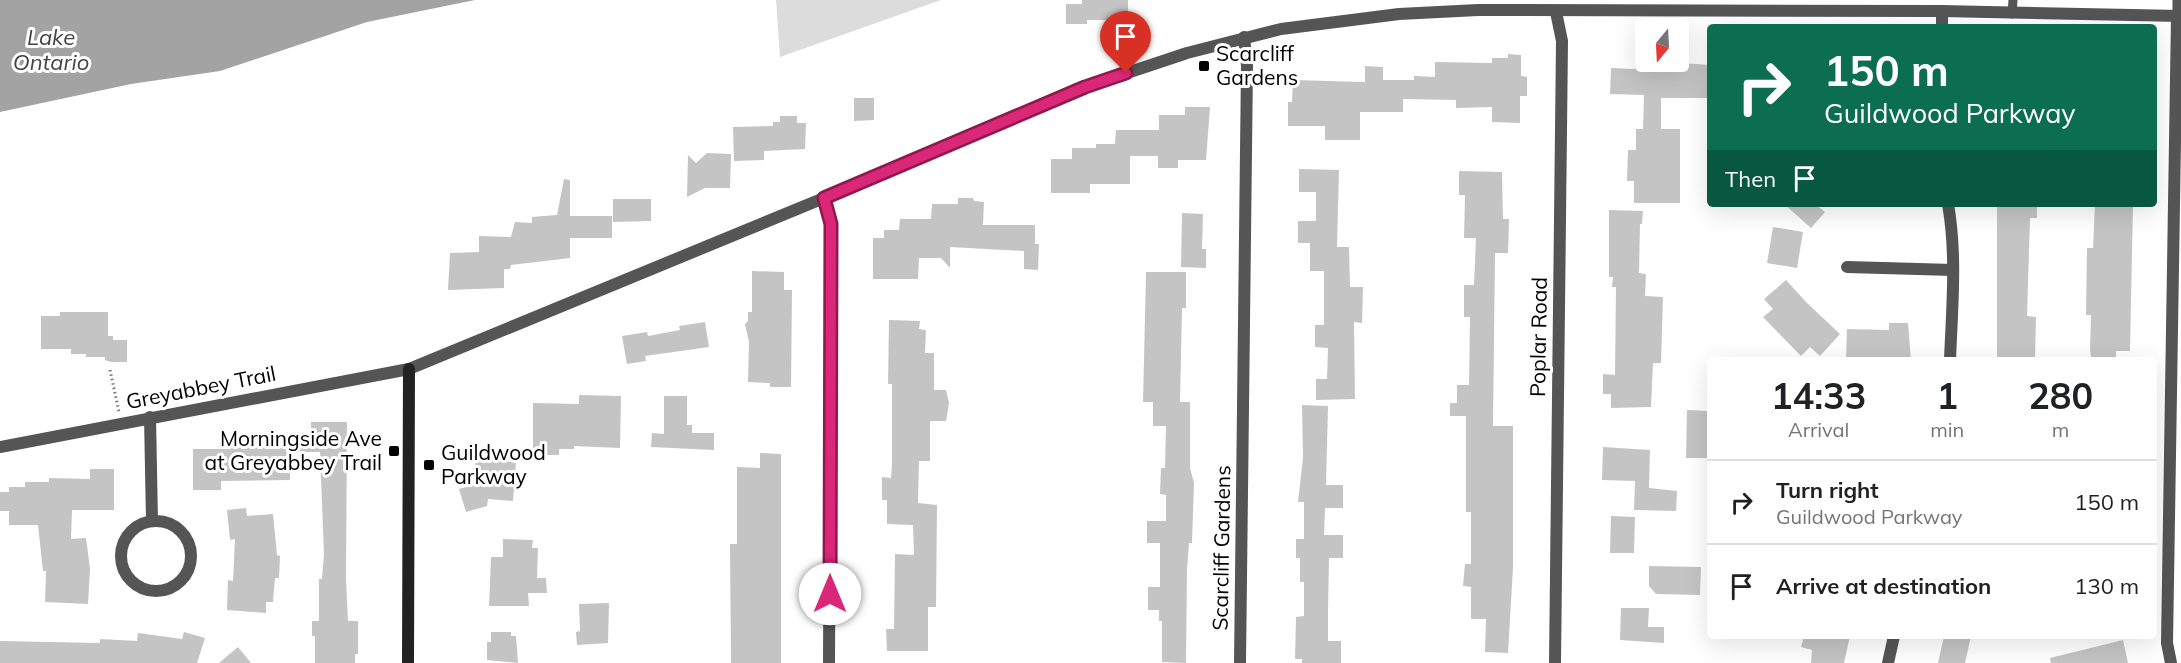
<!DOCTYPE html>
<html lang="en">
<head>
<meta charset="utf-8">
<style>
  body { margin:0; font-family:Mulish,sans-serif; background:#f6f6f6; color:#202124; height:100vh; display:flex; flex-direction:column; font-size:22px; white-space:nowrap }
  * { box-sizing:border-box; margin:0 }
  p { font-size:20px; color:#757577 }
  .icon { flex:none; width:33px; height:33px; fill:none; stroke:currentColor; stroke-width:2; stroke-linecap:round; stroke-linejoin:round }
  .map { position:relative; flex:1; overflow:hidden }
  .panel { position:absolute; left:1707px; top:357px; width:450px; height:282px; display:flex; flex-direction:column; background:#fff; border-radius:6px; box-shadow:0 6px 24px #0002 }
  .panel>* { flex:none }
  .guide { position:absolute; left:1707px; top:24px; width:450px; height:183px; border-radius:6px; box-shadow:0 6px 24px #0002; background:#0b6e4f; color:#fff; overflow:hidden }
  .needle { width:39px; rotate:198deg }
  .buttons { position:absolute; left:1635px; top:18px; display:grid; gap:12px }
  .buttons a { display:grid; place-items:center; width:54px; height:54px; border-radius:6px; background:#fff; box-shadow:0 6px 24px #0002; font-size:30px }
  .pin { position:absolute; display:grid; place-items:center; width:51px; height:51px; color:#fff; margin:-62px -26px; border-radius:50% 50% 50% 0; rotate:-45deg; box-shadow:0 0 6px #0007 }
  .pin .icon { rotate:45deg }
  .me { position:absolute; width:66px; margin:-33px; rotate:0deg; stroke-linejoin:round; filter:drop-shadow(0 0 4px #0008) }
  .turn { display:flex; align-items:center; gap:21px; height:126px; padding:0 18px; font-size:27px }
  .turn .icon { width:78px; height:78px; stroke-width:2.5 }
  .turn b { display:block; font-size:42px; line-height:51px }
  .then { display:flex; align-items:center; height:57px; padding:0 18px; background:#0003; gap:12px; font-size:22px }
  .eta { display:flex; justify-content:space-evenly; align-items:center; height:102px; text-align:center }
  .eta b { font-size:36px; font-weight:700; line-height:42px }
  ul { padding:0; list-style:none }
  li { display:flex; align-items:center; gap:18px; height:84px; padding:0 18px; border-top:2px solid #e0e0e0 }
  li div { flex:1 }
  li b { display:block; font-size:22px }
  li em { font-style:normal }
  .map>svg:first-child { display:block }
  .green { fill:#dcdcdc }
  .water { fill:#a3a3a3 }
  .building { fill:#c4c4c4 }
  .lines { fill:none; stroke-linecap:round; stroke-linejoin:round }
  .path { stroke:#777; stroke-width:3; stroke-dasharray:1.5 3; stroke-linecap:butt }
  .service { stroke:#555; stroke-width:9 }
  .minor { stroke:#555; stroke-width:12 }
  .tertiary { stroke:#555; stroke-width:12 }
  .secondary { stroke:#222; stroke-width:12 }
  .route-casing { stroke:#8e194d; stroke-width:15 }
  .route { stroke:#db2777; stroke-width:10 }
  .poi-dot { fill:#000; stroke:#fff; stroke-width:2 }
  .labels { text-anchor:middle; stroke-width:6; stroke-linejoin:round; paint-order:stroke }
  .poi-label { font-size:21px; fill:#000; stroke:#fff; text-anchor:start }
  .street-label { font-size:21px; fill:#000; stroke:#fff }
  .water-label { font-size:22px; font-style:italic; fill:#444; stroke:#fff }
</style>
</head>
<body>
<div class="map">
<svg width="2181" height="663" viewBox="0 0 2181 663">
  <rect width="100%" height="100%" fill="#fff"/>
  <polygon class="green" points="776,0 941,0 780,57"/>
  <polygon class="water" points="0,0 475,0 367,22 220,71 131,84 0,112"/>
  <g class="building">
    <polygon points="1082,0 1128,0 1128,20 1087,20 1087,24 1066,24 1066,4 1082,4"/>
    <polygon points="1508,54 1521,55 1521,76 1527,77 1527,96 1520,96 1520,123 1492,122 1492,107 1456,108 1456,100 1403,99 1403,112 1360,112 1360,140 1325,140 1325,126 1288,126 1288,102 1292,102 1293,80 1365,82 1365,66 1383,67 1383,80 1414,80 1414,76 1435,77 1435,62 1492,63 1492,58 1508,58"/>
    <polygon points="1668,62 1710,65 1710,98 1661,98 1661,129 1680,129 1680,203 1634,203 1634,181 1627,181 1628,150 1636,150 1636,129 1643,129 1644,95 1610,94 1611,68 1635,69 1635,63"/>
    <polygon points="854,98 874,98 874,120 854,121"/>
    <polygon points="1185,107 1210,107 1206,160 1178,160 1178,168 1158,168 1158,156 1130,156 1130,184 1090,184 1090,193 1051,193 1051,159 1072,159 1072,148 1096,148 1096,144 1115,144 1116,130 1159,130 1159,115 1185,115"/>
    <polygon points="780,116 797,116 797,123 806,123 805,149 764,151 764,160 734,161 733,127 773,126 773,122 780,122"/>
    <polygon points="707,153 731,154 730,188 705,188 687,197 688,155 696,163"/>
    <polygon points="1299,169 1339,170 1337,247 1349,247 1350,287 1363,287 1362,323 1354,322 1355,399 1316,400 1316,379 1327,379 1328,348 1315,347 1315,325 1324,325 1324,271 1310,271 1310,243 1298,243 1298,221 1316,221 1316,192 1299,192"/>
    <polygon points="1459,171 1502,172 1503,219 1509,219 1508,253 1495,253 1493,426 1513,426 1513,567 1508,653 1485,652 1486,619 1471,619 1471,587 1463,586 1465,564 1471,564 1471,512 1466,512 1466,416 1450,416 1450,403 1457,403 1457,385 1469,385 1470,317 1464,317 1464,285 1474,285 1476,238 1464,238 1465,195 1459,195"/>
    <polygon points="564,179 570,180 570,216 612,216 612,238 570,238 570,258 511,265 510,269 504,269 504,288 448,290 450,253 479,252 479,236 511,237 515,222 532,223 532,217 557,215"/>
    <polygon points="958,198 973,198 974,201 984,202 983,225 1035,225 1035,244 1039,244 1038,270 1024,269 1024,251 950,247 950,268 941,258 919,258 918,279 873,279 873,238 884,238 884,230 899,230 900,219 931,219 932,204 958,204"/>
    <polygon points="613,199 651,199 651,221 613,222"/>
    <polygon points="1784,204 1815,204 1825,212 1811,228"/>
    <polygon points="1997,204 2037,204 2037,218 2030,218 2027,316 2036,317 2035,360 1997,360"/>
    <polygon points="2095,204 2133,204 2130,351 2116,351 2116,360 2092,360 2090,351 2091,315 2086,315 2087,248 2093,248"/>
    <polygon points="1609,210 1643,211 1642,224 1640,224 1639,273 1646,274 1645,296 1663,297 1661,363 1653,363 1651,407 1611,408 1611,394 1603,394 1603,374 1615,375 1616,287 1612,287 1613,277 1609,277"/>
    <polygon points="1182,213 1203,214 1202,249 1206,249 1206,268 1181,267"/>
    <polygon points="1773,227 1803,232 1797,268 1767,263"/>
    <polygon points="752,271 784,272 784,290 792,290 791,387 770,387 770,383 748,382 749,342 745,324 748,321 748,312 752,312"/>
    <polygon points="1146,272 1186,272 1186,308 1182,308 1180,402 1190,402 1190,468 1194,483 1192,543 1189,543 1187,570 1186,663 1162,662 1162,621 1159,621 1159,610 1148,610 1148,587 1160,587 1160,543 1147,543 1147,521 1166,521 1166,495 1160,494 1161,468 1165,468 1166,426 1153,426 1153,402 1143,402"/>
    <polygon points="1786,280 1807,303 1840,334 1820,356 1810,347 1801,356 1763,317 1773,309 1764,299"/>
    <polygon points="60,312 108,312 108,336 113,336 113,340 127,340 127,362 111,362 105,360 105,357 86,357 86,354 71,354 71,349 41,349 41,316 60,316"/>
    <polygon points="889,320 920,321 919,329 926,330 925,353 934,353 934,390 946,390 949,403 946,421 930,421 930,461 919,461 918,503 937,505 936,607 928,607 928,651 887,651 886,629 894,629 895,554 914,555 913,525 887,524 887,500 882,500 882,477 891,478 892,465 892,384 888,384"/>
    <polygon points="705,322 709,347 645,356 646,361 627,364 622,336 647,332 648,336 680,330 679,326"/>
    <polygon points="1889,323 1908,323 1911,360 1846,359 1847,329 1889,330"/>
    <polygon points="579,395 621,396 620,448 574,446 574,449 559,449 559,455 544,455 544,449 533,449 533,403 579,404"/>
    <polygon points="664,396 687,396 687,425 692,425 692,433 714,433 714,450 651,447 652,433 664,434"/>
    <polygon points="1302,405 1328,406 1326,485 1343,485 1343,508 1325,508 1324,535 1343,535 1343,558 1329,558 1328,611 1328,641 1341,641 1341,663 1302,663 1302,659 1295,659 1296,617 1304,616 1304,582 1300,582 1300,558 1296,558 1296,539 1304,539 1304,502 1298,502 1303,458"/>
    <polygon points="1687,410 1708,411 1710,414 1707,458 1686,458"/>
    <polygon points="311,422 347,422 346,579 348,621 358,621 358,654 355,654 355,663 315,663 315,636 312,636 312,621 319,621 319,579 322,579 324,554 320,452 290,452 290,480 221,481 221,490 193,490 193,449 227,449 227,437 311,433"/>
    <polygon points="1603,447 1650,450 1649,488 1677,491 1676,511 1634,510 1635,481 1602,480"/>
    <polygon points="760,453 781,454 781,663 731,663 730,544 737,544 737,467 760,468"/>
    <polygon points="476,454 495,455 495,461 516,462 513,501 488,499 487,506 466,512 459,489 474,485"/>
    <polygon points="90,469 114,469 114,510 72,510 71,539 86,538 90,569 88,604 45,602 46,571 43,571 38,525 9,525 9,511 0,511 0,492 9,492 9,487 25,487 25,482 49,482 49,478 90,479"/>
    <polygon points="246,508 247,516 273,514 277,555 280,556 279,578 275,578 273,602 266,602 266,613 227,610 228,580 233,581 235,539 230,540 227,510"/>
    <polygon points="1611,516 1635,517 1634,553 1610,553"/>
    <polygon points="503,539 533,540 532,548 538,548 537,578 546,578 547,593 528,593 529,606 489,606 491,557 503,557"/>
    <polygon points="1649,566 1701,567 1700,595 1656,594 1649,586"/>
    <polygon points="609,603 608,643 577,645 576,632 580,631 579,604"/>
    <polygon points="1621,608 1649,608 1648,627 1664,627 1664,643 1620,640"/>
    <polygon points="184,632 205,638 197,663 0,663 0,641 100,643 100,639 137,641 138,633 182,639"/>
    <polygon points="491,632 511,632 511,636 516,636 518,663 487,660 487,642 491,642"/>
    <polygon points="1804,636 1850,636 1844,663 1811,663 1812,650 1801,647"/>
    <polygon points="1944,636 1971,636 1965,663 1938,663"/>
    <polygon points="2123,640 2128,663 2051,663 2050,658"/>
    <polygon points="238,647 251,663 219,663"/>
  </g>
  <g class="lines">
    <polyline class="path" points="110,370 119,412"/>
    <g class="service">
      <polyline points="2177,0 2177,16"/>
      <polyline points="2012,14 2013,0"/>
    </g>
    <g class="minor">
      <polyline points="1942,11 1942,27"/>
      <polyline points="824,198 831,224 829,663"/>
      <path d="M 1948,204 C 1957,255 1952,308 1950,360"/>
      <polyline points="1847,267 1953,270"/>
      <polyline points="150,417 152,521"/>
      <polyline points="0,447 409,369"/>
      <circle cx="156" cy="556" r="35"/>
      <polyline points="1240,663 1247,66 1244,37"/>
      <polyline points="1555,663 1562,41 1556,12"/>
      <polyline points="1888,663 1894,636"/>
      <polyline points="2171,663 2167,643 2177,16"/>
    </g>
    <polyline class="tertiary" points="409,369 824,198 1085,87 1187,53 1281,29 1399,14 1478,10 1942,11 2181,16"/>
    <polyline class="secondary" points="408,663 409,369"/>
  </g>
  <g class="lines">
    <g class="route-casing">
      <polyline id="route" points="830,594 831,224 824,198 1085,87 1126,73"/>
    </g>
    <use href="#route" class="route"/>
  </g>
  <g class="poi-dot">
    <rect x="1198" y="60" width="12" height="12" rx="3"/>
    <rect x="388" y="445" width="12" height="12" rx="3"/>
    <rect x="423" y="459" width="12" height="12" rx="3"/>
  </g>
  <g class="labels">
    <g class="poi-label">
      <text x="1216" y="61">Scarcliff<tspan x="1216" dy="24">Gardens</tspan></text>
      <text x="382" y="446" text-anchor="end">Morningside Ave<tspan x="382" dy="24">at Greyabbey Trail</tspan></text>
      <text x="441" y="460">Guildwood<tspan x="441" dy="24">Parkway</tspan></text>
    </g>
    <g class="street-label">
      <text transform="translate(1539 337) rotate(-89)" y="7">Poplar Road</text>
      <text transform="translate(201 388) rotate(-11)" y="7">Greyabbey Trail</text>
      <text transform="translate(1222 548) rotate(-89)" y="7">Scarcliff Gardens</text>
    </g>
    <g class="water-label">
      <text x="51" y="45">Lake<tspan x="51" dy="25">Ontario</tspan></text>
    </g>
  </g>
</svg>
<div class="buttons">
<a><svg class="needle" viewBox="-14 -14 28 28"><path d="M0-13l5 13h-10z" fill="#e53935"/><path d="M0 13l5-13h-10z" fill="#757577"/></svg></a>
</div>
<div class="pin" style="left:1126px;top:73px;background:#d93025"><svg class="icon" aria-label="arrive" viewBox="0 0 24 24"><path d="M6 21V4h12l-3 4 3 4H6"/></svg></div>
<svg class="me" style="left:830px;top:594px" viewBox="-20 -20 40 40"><circle r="19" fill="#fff"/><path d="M0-13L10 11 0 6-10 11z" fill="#db2777"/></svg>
<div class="guide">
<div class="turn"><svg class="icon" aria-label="right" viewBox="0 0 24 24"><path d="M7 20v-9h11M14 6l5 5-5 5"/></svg><div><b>150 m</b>Guildwood Parkway</div></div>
<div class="then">Then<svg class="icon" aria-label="arrive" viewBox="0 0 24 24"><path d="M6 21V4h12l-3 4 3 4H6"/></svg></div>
</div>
<section class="panel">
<div class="eta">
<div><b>14:33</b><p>Arrival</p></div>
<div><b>1</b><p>min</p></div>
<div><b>280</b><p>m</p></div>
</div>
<ul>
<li><svg class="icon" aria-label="right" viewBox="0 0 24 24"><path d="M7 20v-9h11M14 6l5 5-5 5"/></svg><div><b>Turn right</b><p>Guildwood Parkway</p></div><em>150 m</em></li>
<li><svg class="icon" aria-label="arrive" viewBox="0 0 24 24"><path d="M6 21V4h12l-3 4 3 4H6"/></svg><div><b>Arrive at destination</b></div><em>130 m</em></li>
</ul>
</section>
</div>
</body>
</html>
